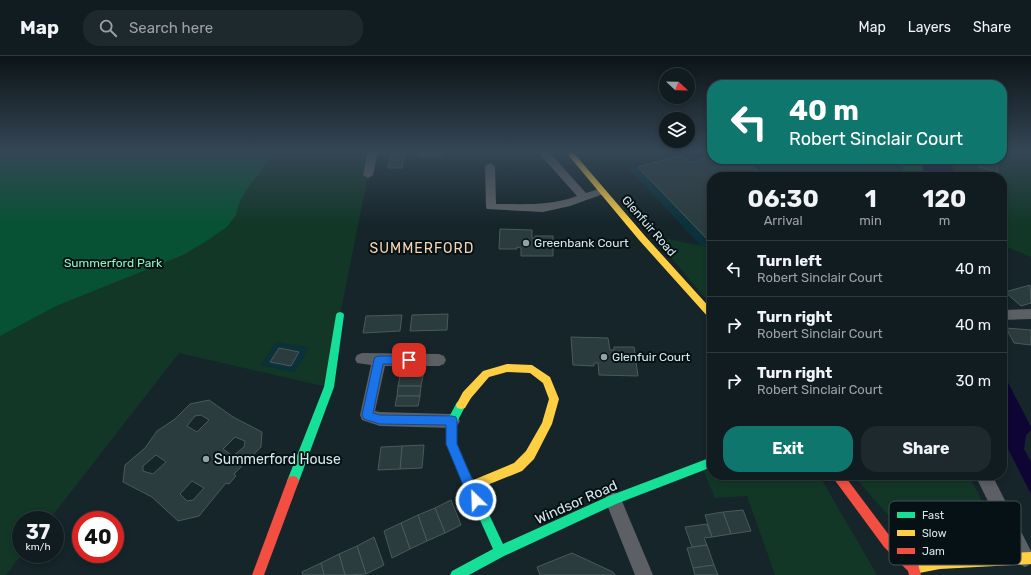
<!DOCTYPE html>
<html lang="en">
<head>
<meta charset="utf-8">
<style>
  body { margin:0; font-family:Rubik,sans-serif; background:#1e292d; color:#f1f3f6; height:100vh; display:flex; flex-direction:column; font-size:15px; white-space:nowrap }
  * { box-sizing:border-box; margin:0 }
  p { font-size:13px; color:#9ca1a5 }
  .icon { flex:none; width:22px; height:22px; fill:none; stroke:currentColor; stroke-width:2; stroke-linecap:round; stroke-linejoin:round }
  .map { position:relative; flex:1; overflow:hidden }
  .drawer { position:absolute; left:707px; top:116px; width:300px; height:308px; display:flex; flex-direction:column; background:#101c20; border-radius:16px; box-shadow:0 2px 6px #0003,0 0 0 1px #303a3e }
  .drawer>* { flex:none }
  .hud { position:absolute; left:707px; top:24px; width:300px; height:84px; border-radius:16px; box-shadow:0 2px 6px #0003,0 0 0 1px #303a3e; background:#0f766e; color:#fff; overflow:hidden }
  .needle { width:26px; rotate:112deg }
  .controls { position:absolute; left:659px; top:12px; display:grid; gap:8px }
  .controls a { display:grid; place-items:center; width:36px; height:36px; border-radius:50%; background:#101c20; box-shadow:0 2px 6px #0003,0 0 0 1px #303a3e; font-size:20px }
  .speed { position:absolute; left:12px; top:455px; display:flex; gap:8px; font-size:20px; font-weight:700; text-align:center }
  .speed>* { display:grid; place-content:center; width:52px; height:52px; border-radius:50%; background:#101c20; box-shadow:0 2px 6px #0003,0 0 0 1px #303a3e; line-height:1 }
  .speed small { font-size:10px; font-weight:400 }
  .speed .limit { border:6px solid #d22; background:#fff; color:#111 }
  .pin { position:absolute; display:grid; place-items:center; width:34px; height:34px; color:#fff; margin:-17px; border-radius:8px; box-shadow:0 2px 6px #0006 }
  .me { position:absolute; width:44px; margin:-22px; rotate:336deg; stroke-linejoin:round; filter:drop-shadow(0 0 3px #0008) }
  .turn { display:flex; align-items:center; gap:14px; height:84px; padding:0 16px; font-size:18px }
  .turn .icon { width:52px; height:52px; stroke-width:2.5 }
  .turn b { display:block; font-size:28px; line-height:34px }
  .eta { display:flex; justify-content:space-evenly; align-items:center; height:68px; text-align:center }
  .eta b { font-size:24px; font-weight:700; line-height:28px }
  .button { display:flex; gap:8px; margin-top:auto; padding:8px 16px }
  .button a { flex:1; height:46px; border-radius:16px; background:#0f766e; color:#fff; font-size:16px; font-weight:700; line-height:46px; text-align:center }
  .button a+a { background:#1e292d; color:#f1f3f6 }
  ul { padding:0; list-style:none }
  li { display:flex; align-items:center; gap:12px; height:56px; padding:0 16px; border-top:1px solid #303a3e }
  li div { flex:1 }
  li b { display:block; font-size:15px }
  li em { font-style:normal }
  header { display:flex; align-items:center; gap:24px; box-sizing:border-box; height:56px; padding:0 20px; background:#101c20; border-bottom:1px solid #303a3e }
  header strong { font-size:19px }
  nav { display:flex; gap:22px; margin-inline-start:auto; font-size:14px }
  .search { width:280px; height:36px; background:#1e292d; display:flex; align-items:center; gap:10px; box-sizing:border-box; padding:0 14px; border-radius:16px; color:#9ca1a5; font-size:15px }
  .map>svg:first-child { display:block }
  .built { fill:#0b313b }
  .green { fill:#123727; fill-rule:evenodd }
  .forest { fill:#075234 }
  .water { fill:#0f0535 }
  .building { fill:#2b3c3e; stroke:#4c595b; fill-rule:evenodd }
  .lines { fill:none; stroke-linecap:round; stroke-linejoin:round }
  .street { fill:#5c6064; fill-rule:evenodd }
  .fast { fill:#16e098; fill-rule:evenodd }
  .slow { fill:#ffcf43; fill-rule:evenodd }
  .jam { fill:#f24e42; fill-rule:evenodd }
  .route { fill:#1a73e8; stroke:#114b97 }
  .poi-dot { fill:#92a2a7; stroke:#051114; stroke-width:1.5 }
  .labels { text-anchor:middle; stroke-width:4; stroke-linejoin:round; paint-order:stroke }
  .street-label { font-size:12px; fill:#d6e6eb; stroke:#051114 }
  .poi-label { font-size:12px; fill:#d6e6eb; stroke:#051114; text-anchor:start }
  .park-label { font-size:12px; fill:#90f5bc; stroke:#051114 }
  .quarter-label { font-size:14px; letter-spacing:1px; fill:#f9d4b3; stroke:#051114 }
  .near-poi-label { font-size:14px; fill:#d6e6eb; stroke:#051114; text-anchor:start }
  .near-street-label { font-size:14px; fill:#d6e6eb; stroke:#051114 }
  .key { fill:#051114; stroke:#445154; stroke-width:1 }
  .key-label { font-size:11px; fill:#d6e6eb }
</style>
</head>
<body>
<header>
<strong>Map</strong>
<div class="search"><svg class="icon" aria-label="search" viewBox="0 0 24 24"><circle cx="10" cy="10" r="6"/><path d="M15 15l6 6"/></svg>Search here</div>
<nav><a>Map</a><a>Layers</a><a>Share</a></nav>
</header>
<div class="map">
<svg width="1031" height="519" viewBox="0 0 1031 519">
  <rect width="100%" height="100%" fill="#15252a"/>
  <g class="built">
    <polygon points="689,95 712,95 712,103 902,103 903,121 712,121 712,192 701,190 629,113"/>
    <polygon points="276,286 309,292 295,316 261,309"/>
  </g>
  <g class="green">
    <path d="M 52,95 L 352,95 L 360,100 L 372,100 L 339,264 L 323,330 L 179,297 L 49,464 L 21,464 L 22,498 L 6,519 L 0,519 L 0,119 ZM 276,286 L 309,292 L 295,316 L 261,309 Z"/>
    <polygon points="1002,95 1031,95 1031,201 1002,189 1002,121 978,121 976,103 1002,103"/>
    <polygon points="653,180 712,192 712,250"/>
    <polygon points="712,413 712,419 819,419 877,519 775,519 747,440 715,442 704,416"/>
    <polygon points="853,419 968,419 978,437 995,477 980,487 964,489 914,479 894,466"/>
  </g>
  <g class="forest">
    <polygon points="13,95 277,95 249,130 240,145 236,159 227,171 205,186 183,199 56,250 0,280 0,101"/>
    <polygon points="902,103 922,103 924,121 903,121"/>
  </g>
  <g class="water">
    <polygon points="922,103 952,103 954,121 924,121"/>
    <polygon points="1002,315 1031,371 1031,374 1026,379 1024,393 1031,406 1031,438 1007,391 1002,390"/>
  </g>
  <g class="building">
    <polygon points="391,95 405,95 402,112 388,112"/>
    <rect x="419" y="95" width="24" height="5"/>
    <polygon points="682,99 690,107 712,100 712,103 743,103 765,121 712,121 712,182 708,184 638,111"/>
    <polygon points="978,103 996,103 998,116 979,111"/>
    <polygon points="500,173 532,174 532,182 535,182 535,180 553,180 553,200 521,200 521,192 517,191 517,193 499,193"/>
    <polygon points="1030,229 1031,247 1021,250 1005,236"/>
    <polygon points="448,258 447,274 410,275 412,259"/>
    <polygon points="402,259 400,275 363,277 366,260"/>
    <polygon points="1006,272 1031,274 1031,289 1014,287"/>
    <polygon points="571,281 608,282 610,294 614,294 614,291 634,291 638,320 599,319 598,307 594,307 594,310 573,309"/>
    <polygon points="279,292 299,296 291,310 270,306"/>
    <polygon points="402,311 424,311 423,320 400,320"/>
    <polygon points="400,320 423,320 421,330 398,330"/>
    <polygon points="398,330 421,330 420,340 397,340"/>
    <polygon points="397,340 420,340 418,350 395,350"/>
    <path d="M 209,344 L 233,361 L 262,376 L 261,391 L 234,418 L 236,420 L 229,428 L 226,427 L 199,460 L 178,465 L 152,441 L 123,426 L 125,409 L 145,392 L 157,375 L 175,363 L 190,348 ZM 201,359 L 209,364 L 197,376 L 187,370 L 195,360 ZM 235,381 L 245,385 L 244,391 L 233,400 L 223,393 ZM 156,399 L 166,406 L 153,418 L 143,415 L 143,410 ZM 192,425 L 204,432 L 193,444 L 187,445 L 180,438 Z"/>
    <polygon points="424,389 422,412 400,413 402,390"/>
    <polygon points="402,390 400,413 378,414 381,391"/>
    <polygon points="451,444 461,469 445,477 435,452"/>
    <polygon points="435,452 445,477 427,485 418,459"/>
    <polygon points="743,454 751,475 731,478 723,456"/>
    <polygon points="723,456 731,478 712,481 705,459"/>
    <polygon points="418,459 427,485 410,493 401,467"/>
    <polygon points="401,467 410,493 392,502 384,475"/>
    <polygon points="707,468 712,481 704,482 707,489 692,491 685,471"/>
    <polygon points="374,481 384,509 366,518 357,490"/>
    <polygon points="707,489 714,509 693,512 687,492"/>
    <polygon points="357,490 366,518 345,519 339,498"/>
    <polygon points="572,497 613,516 615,519 540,519 537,511"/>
    <polygon points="339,498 345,519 324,519 321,507"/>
    <polygon points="321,507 324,519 303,519 302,516"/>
    <polygon points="714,509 718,519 695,519 693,512"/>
  </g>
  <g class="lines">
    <g class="street">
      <polygon points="368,95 378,95 373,119 368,122 363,119"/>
      <path d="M 537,95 L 548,95 L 586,137 L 602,132 L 607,135 L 606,137 L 570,150 L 543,156 L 487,153 L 486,151 L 485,110 L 490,107 L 495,110 L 496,148 C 524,148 550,150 577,140 Z"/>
      <polygon points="1031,253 1031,263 1002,264 1002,254"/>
      <polygon points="362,297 439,298 444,300 446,304 444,308 439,310 385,310 375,355 380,356 452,358 457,360 460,365 457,370 452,372 380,370 362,364 360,359 371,309 357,307 355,303 357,299"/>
      <polygon points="975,419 992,419 1031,495 1031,508 1025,511 1019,508"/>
      <polygon points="613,436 619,438 653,519 635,519 605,444 607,438"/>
    </g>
    <g class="fast">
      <polygon points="340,256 343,257 344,259 334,331 299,425 297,429 293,430 289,429 287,425 324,331 336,259 337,257"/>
      <polygon points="461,345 465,346 466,349 457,366 456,388 503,488 609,440 712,401 712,411 616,448 504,500 469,519 450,519 452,515 493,493 446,388 447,365 457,346"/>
    </g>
    <g class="slow">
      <polygon points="565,95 572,95 645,180 712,254 712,263 709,262 639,184"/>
      <polygon points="507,308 532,309 550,321 559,343 552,368 534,403 522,415 470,436 466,435 464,431 466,427 514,407 526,395 542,367 549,343 543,327 530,317 507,316 489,321 471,342 465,352 461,353 457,352 456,349 463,336 483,315"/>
      <polygon points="1031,496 1031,508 940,513 914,518 910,516 908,512 910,508 940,501"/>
    </g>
    <g class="jam">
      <polygon points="831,419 844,419 892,483 918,508 921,519 909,519 908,515 884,491"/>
      <polygon points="293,420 297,421 299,425 264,519 252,519 287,425 289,421"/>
    </g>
  </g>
  <linearGradient id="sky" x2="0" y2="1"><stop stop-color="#0c1417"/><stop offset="0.57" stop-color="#354655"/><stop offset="1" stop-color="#354655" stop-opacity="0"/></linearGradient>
  <rect width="1031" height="168" fill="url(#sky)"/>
  <polygon class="route" points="379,300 409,300 412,301 414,304 412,307 409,308 383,308 373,357 380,359 452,360 456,361 457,365 457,388 481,444 480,448 476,450 471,448 446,388 446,369 380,368 364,363 362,359 374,304 375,301"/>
  <g class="poi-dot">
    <circle cx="526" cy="187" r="4"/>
    <circle cx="604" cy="301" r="4"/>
    <circle cx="206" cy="403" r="4"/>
  </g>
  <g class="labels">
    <g class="street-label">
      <text transform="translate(649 170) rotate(49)" y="4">Glenfuir Road</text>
    </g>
    <g class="poi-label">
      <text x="534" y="191">Greenbank Court</text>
      <text x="612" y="305">Glenfuir Court</text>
    </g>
    <g class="park-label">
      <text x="113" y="211">Summerford Park</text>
    </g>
    <g class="quarter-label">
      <text x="422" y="197">SUMMERFORD</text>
    </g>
    <g class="near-poi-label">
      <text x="214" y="408">Summerford House</text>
    </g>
    <g class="near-street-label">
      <text transform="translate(576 446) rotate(-24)" y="5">Windsor Road</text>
    </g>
  </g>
  <rect x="889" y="445" width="132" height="64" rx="6" class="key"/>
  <rect x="897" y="456" width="18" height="6" fill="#16e098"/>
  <rect x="897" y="474" width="18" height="6" fill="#ffcf43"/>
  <rect x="897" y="492" width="18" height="6" fill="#f24e42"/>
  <g class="key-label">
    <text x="922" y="463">Fast</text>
    <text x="922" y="481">Slow</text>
    <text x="922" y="499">Jam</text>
  </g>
</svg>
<div class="controls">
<a><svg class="needle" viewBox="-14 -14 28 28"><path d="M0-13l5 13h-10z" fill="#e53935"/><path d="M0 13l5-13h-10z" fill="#9ca1a5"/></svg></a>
<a><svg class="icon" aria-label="layers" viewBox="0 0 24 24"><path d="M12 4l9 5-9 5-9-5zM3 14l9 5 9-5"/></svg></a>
</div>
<div class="speed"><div>37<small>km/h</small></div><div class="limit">40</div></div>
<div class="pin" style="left:409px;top:304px;background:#d93025"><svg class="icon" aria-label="arrive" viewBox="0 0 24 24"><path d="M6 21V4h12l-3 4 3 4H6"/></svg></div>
<svg class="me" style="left:476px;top:444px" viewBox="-20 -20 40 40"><circle r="17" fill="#1a73e8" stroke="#fff" stroke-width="3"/><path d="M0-11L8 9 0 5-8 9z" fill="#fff"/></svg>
<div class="hud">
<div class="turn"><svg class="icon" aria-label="left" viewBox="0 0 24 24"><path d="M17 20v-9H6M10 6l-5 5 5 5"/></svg><div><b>40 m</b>Robert Sinclair Court</div></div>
</div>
<section class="drawer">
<div class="eta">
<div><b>06:30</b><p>Arrival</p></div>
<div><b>1</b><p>min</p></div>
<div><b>120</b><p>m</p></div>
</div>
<ul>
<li><svg class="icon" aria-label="left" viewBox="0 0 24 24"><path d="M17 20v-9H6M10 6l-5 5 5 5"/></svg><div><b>Turn left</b><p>Robert Sinclair Court</p></div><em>40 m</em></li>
<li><svg class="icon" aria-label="right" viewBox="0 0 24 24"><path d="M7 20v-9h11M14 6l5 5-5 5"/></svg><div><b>Turn right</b><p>Robert Sinclair Court</p></div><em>40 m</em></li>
<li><svg class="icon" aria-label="right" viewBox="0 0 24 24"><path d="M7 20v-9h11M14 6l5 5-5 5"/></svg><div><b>Turn right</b><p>Robert Sinclair Court</p></div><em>30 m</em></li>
</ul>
<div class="button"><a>Exit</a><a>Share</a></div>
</section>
</div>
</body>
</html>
